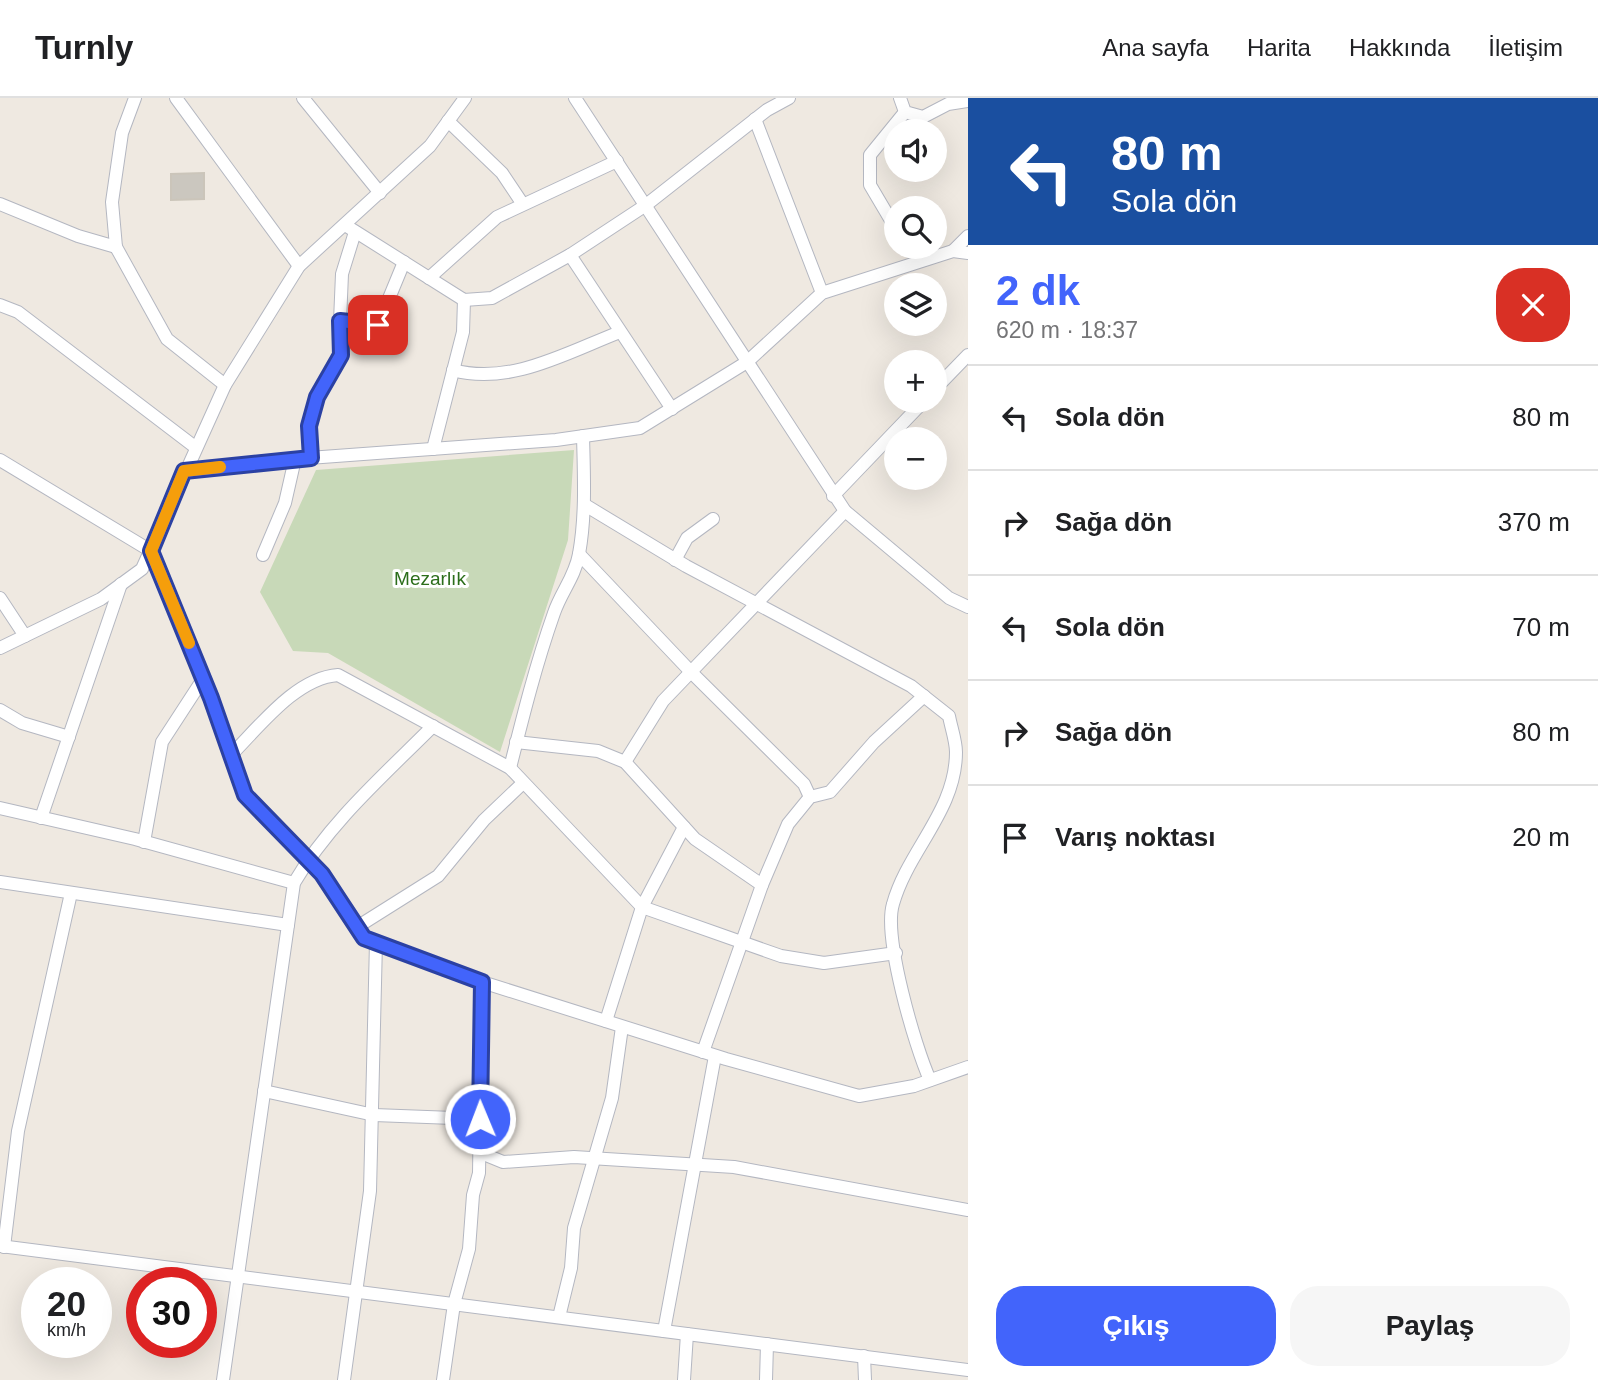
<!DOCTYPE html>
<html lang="tr">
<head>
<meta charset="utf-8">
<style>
  body { margin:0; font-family:Helvetica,sans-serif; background:#f6f6f6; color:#202124; height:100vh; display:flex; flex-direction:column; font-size:26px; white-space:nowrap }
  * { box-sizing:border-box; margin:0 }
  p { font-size:23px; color:#757577 }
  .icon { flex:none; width:38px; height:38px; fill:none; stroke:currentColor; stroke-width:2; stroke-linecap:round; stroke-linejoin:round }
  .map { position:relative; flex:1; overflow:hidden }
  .panel { display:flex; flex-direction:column; background:#fff; width:630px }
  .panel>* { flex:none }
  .guide { background:#1a4fa0; color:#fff; overflow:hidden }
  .buttons { position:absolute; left:884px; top:21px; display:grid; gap:14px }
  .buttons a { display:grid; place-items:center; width:63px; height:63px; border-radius:50%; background:#fff; box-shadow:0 7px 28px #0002; font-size:35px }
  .speed { position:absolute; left:21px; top:1169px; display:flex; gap:14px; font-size:35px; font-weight:700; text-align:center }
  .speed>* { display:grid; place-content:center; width:91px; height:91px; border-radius:50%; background:#fff; box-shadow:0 7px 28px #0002; line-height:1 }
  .speed small { font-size:18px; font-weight:400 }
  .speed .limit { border:10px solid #d22; background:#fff; color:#111 }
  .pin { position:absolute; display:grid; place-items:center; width:60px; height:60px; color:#fff; margin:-30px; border-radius:14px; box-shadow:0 4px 10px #0006 }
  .me { position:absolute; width:77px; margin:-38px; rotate:359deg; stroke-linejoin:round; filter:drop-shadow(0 0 5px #0008) }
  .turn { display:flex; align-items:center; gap:24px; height:147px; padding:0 28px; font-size:32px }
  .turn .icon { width:91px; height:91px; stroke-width:2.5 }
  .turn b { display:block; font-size:49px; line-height:60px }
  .round { display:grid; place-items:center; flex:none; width:74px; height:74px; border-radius:28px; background:#f6f6f6 }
  .summary { display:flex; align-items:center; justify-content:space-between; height:119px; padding:0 28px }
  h1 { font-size:42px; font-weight:600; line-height:52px; color:#4264fb }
  .cta { display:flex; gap:14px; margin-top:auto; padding:14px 28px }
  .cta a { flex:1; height:80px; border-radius:28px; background:#4264fb; color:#fff; font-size:28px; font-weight:600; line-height:80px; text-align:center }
  .cta a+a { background:#f6f6f6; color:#202124 }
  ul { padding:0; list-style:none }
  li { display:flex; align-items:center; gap:21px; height:105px; padding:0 28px; border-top:2px solid #e0e0e0 }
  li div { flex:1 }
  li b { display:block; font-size:26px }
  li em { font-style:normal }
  header { display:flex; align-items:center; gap:42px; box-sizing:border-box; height:98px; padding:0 35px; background:#fff; border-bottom:2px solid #e0e0e0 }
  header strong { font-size:33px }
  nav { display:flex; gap:38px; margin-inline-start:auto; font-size:24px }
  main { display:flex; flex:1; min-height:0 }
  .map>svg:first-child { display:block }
  .cemetery { fill:#c8d9b8 }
  .building { fill:#cbc7bf; stroke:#cbc5ba; stroke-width:2 }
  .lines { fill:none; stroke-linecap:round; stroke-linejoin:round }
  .minor-casing { stroke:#b4b7c1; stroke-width:14 }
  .minor { stroke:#fff; stroke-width:12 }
  .route-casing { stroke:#2b41a3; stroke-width:18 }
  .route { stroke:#4264fb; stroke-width:12 }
  .slow { stroke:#f59e0b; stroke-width:12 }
  .labels { text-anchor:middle; stroke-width:6; stroke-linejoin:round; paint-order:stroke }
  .park-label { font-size:19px; fill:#2c6e1b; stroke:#fff }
</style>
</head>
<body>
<header>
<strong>Turnly</strong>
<nav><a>Ana sayfa</a><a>Harita</a><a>Hakkında</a><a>İletişim</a></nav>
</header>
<main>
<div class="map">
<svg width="968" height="1282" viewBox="0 0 968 1282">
  <rect width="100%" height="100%" fill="#efe9e1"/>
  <polygon class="cemetery" points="574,352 568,442 500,654 328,555 293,553 260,494 316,372"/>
  <polygon class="building" points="204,75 204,101 171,102 171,76"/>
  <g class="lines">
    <g class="minor-casing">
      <g id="minor">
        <polyline points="135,0 122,35 112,104 116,149 167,241 225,287"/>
        <polyline points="176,0 299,168"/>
        <polyline points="303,0 380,95"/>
        <polyline points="575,0 845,413 949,500 968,509"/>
        <polyline points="900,0 905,14 923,19 948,6 968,3"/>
        <polyline points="755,21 822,195"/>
        <polyline points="448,23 502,75 522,105"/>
        <polyline points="0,106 78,138 116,149"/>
        <polyline points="345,127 464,202 492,200 570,157 646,107 767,12 789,0"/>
        <polyline points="896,131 870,87 870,57 905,14"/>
        <polyline points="915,149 935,158"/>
        <polyline points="953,153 968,138"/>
        <polyline points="570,157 672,311"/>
        <polyline points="429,180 497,119 617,63"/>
        <polyline points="0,207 18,214 195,349"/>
        <polyline points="340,223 342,176 355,134"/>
        <path d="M 453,272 C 510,288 568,254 620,234"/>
        <polyline points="934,292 968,257"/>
        <polyline points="433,351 463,234 464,202"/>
        <polyline points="311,360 309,328 317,299 341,257 340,223 378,227 404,164"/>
        <polyline points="0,362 151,453 211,600 245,697 322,776 364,840 482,884 726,961 859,998 914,988 968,969"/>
        <polyline points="184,373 295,361 556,342 640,330 747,264 822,195 953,153 968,155"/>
        <polyline points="833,398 924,303"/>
        <path d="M 585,407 L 686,468 L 911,588 L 949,618 C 951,629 956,643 956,654 C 956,713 908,752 893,806 C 883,839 915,949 930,982"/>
        <polyline points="579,456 691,574 804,686 810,699"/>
        <polyline points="263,457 285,405 295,361"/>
        <polyline points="675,462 687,440 713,421"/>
        <polyline points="0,500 25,538"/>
        <polyline points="0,550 101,501 142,471 225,287 299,168 430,48 465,0"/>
        <polyline points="0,612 22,625 69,639"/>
        <polyline points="516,644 598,653 625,664 695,741 762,787"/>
        <path d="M 231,657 C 260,628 296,580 338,577 L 510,670 L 642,809 L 781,858 L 824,865 L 896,855"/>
        <polyline points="625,664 663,603 845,413"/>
        <path d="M 510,670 C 523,618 536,566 554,515 C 561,494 575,479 579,456 C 586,417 584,378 583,338"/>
        <polyline points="0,710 135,741 294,785"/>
        <polyline points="41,720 121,486"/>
        <polyline points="144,744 162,644 203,581"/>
        <polyline points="0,784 288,827"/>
        <polyline points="357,829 438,778 484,722 523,685"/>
        <polyline points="606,923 642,809 684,729"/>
        <polyline points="703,954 762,787 788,726 810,699 830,694 874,644 924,598"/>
        <polyline points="264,993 374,1017 480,1021"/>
        <polyline points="481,1055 503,1064 574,1059 734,1069 968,1112"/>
        <polyline points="0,1148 968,1272"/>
        <polyline points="4,1149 18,1033 71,795"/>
        <polyline points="559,1219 571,1170 574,1130 612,1000 622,929"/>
        <polyline points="664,1233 715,958"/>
        <polyline points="864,1258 865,1282"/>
        <path d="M 223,1282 L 294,785 C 329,725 384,677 433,628"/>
        <polyline points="344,1282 370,1093 376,844"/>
        <polyline points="443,1282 454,1206 469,1151 473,1097 479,1075 482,884"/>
        <polyline points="684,1282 687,1236"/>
        <polyline points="766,1282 767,1246"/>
      </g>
    </g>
    <use href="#minor" class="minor"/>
  </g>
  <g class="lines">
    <g class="route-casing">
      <polyline id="route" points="378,227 340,223 341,257 317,299 309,328 311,360 184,373 151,453 211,600 245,697 322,776 364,840 482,884 480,1021"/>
    </g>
    <use href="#route" class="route"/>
    <polyline class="slow" points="189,545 151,453 184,373 220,369"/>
  </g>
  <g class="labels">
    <g class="park-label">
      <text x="430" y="487">Mezarlık</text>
    </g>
  </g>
</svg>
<div class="buttons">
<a><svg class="icon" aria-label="sound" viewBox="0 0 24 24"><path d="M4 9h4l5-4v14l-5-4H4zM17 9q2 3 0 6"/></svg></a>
<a><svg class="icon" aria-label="search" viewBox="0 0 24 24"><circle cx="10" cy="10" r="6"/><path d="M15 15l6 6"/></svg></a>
<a><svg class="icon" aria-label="layers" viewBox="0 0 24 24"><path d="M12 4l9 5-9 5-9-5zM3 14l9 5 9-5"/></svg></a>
<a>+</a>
<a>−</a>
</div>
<div class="speed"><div>20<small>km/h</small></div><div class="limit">30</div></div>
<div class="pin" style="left:378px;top:227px;background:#d93025"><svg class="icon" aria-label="arrive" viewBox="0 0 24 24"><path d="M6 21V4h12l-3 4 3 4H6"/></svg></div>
<svg class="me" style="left:480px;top:1021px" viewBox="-20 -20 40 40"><circle r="17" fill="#4264fb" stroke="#fff" stroke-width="3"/><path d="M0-11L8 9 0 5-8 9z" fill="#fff"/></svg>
</div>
<section class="panel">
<div class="guide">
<div class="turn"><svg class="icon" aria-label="left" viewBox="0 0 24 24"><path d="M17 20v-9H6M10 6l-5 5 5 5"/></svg><div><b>80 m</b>Sola dön</div></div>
</div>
<div class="summary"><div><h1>2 dk</h1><p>620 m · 18:37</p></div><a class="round" style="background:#d93025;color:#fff"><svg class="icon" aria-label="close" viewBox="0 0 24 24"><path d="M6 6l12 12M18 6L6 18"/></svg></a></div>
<ul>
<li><svg class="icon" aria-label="left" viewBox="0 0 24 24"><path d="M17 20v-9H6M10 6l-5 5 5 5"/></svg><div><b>Sola dön</b></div><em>80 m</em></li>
<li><svg class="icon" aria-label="right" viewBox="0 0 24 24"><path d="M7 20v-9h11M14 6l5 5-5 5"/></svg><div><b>Sağa dön</b></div><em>370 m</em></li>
<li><svg class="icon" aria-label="left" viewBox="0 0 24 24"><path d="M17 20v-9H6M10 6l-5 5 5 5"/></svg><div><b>Sola dön</b></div><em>70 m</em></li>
<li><svg class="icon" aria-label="right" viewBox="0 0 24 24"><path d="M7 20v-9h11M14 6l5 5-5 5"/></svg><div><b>Sağa dön</b></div><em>80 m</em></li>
<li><svg class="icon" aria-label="arrive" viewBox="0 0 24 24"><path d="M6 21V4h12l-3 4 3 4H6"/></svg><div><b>Varış noktası</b></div><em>20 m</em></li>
</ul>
<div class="cta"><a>Çıkış</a><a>Paylaş</a></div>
</section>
</main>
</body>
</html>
